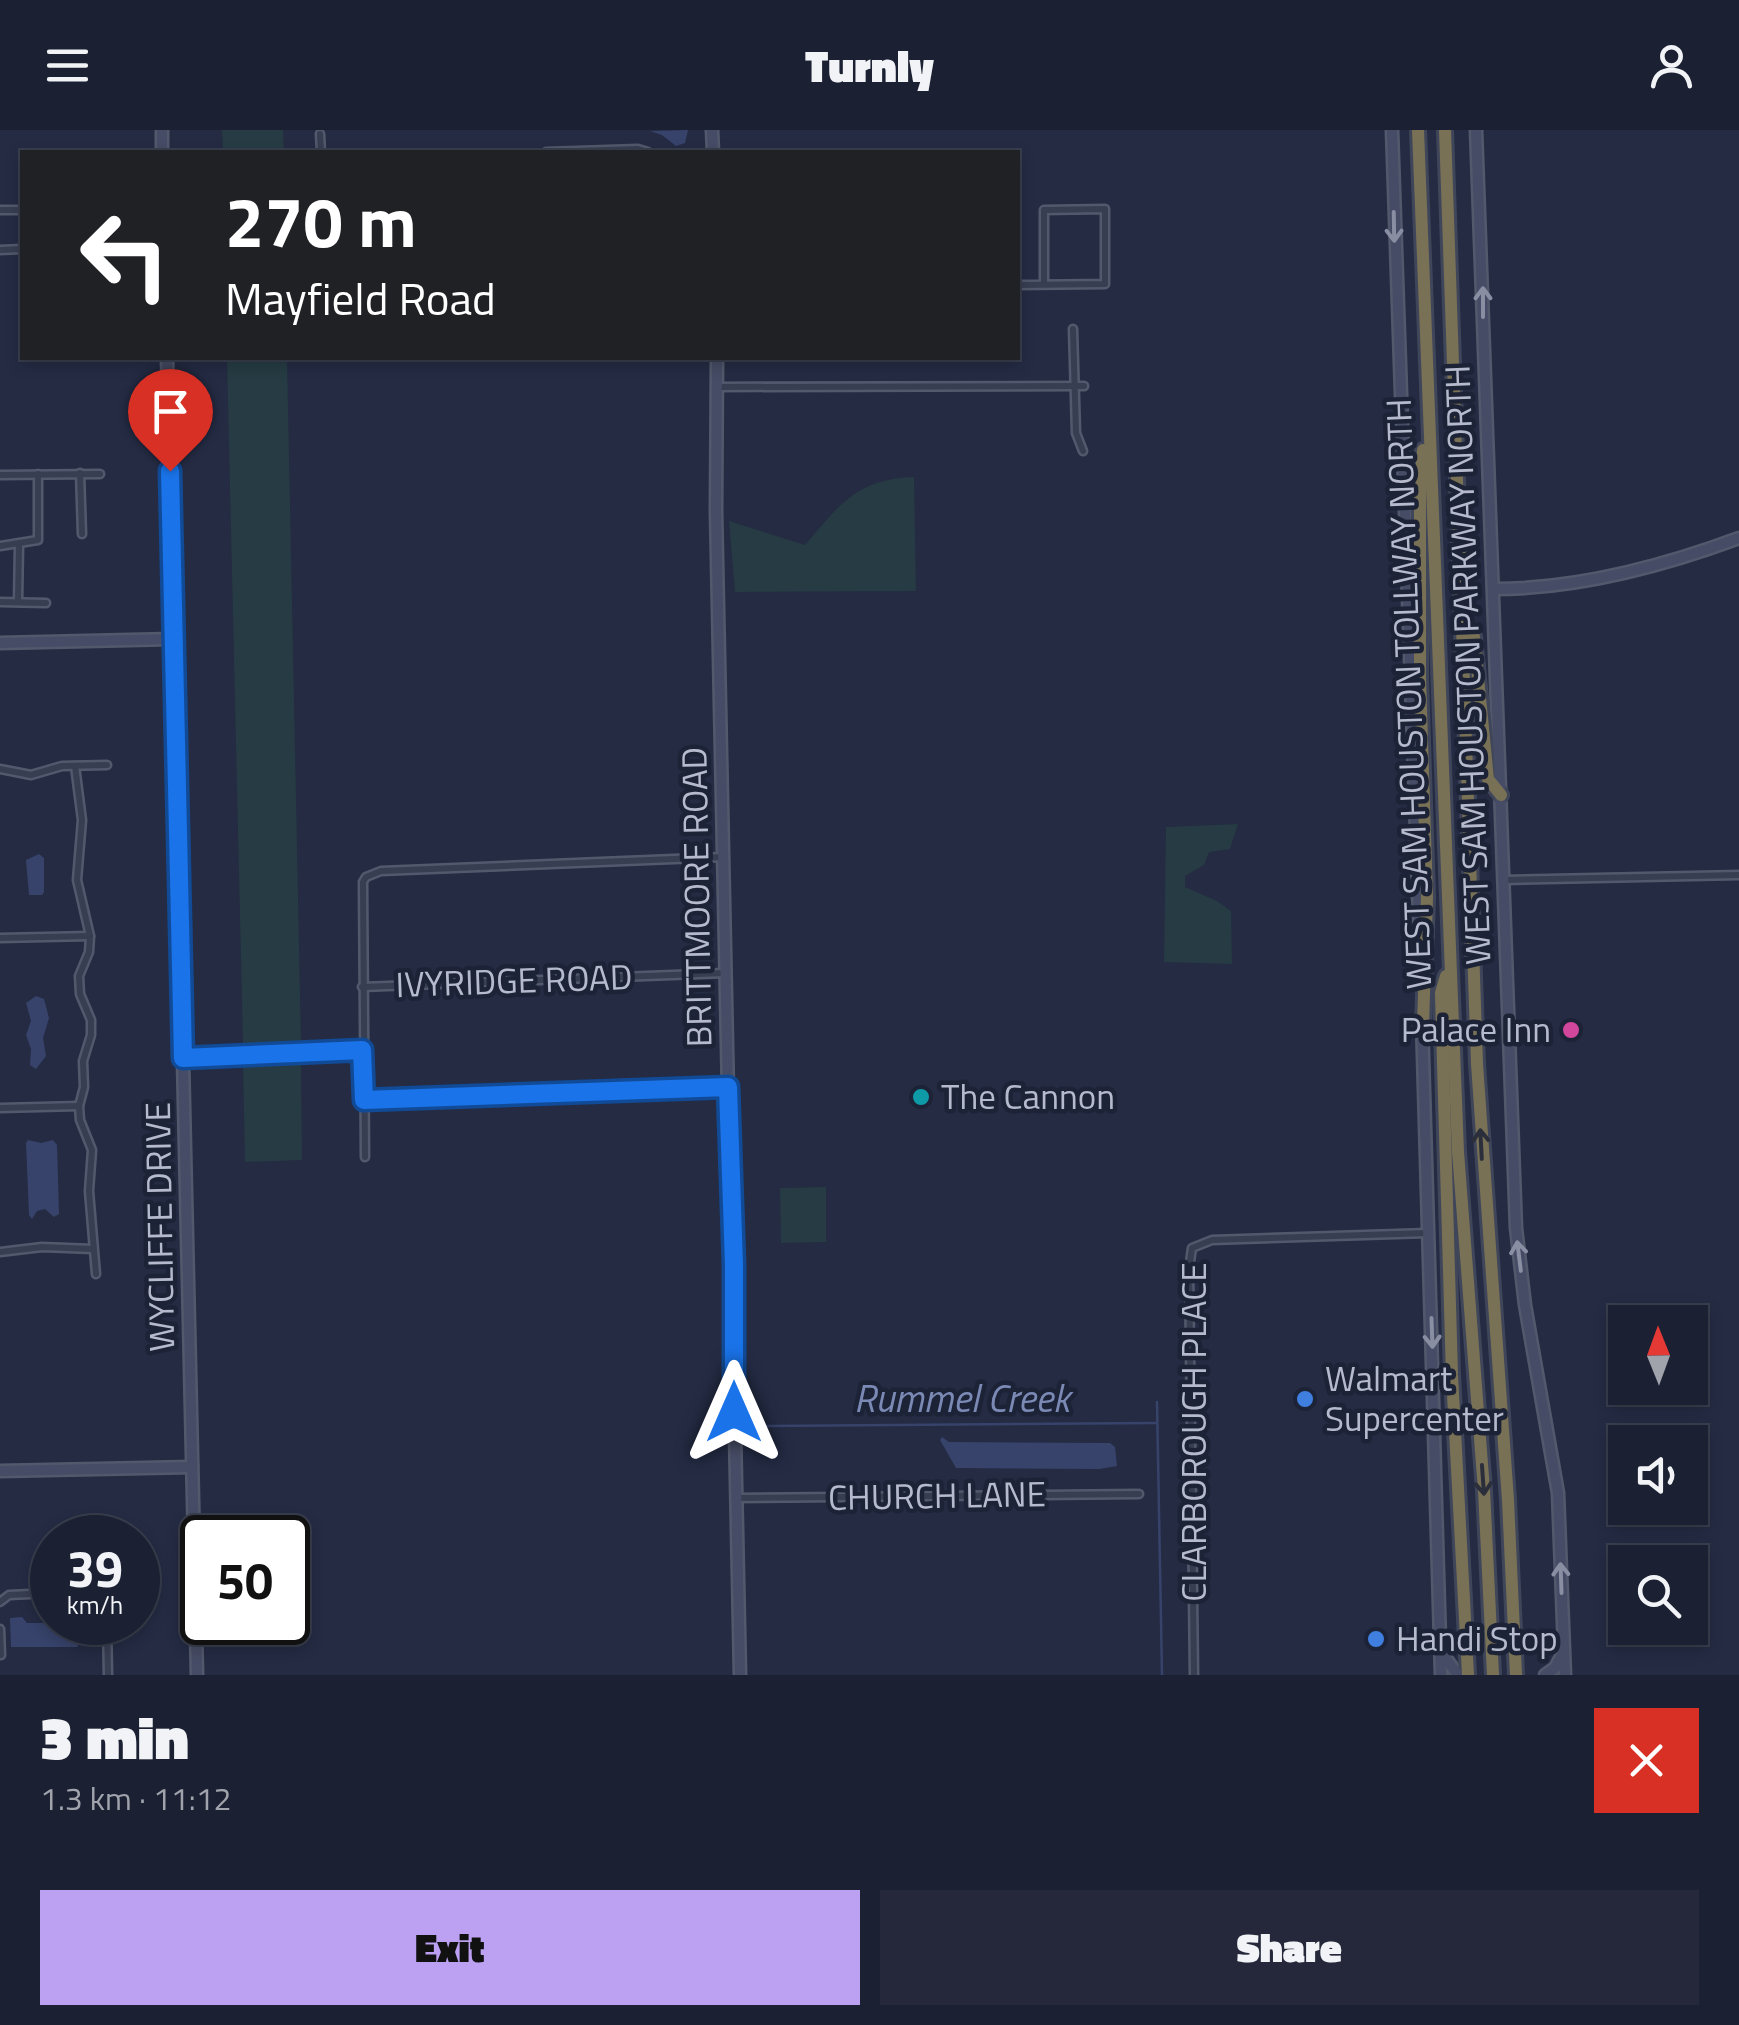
<!DOCTYPE html>
<html lang="en">
<head>
<meta charset="utf-8">
<style>
  body { margin:0; font-family:"Titillium Web",sans-serif; background:#24283a; color:#f1f3f6; height:100vh; display:flex; flex-direction:column; font-size:38px; white-space:nowrap }
  * { box-sizing:border-box; margin:0 }
  p { font-size:32px; color:#a0a3ac }
  .icon { flex:none; width:55px; height:55px; fill:none; stroke:currentColor; stroke-width:2; stroke-linecap:round; stroke-linejoin:round }
  .map { position:relative; height:1545px; overflow:hidden }
  .sheet { display:flex; flex-direction:column; background:#1b2032; flex:1 }
  .sheet>* { flex:none }
  .hud { position:absolute; left:20px; top:20px; width:1000px; height:210px; border-radius:0px; box-shadow:0 5px 15px #0003,0 0 0 2px #393e4d; background:#202124; color:#fff; overflow:hidden }
  .needle { width:65px; rotate:359deg }
  .buttons { position:absolute; left:1608px; top:1175px; display:grid; gap:20px }
  .buttons a { display:grid; place-items:center; width:100px; height:100px; border-radius:0px; background:#1b2032; box-shadow:0 5px 15px #0003,0 0 0 2px #393e4d; font-size:50px }
  .speed { position:absolute; left:30px; top:1385px; display:flex; gap:20px; font-size:50px; font-weight:700; text-align:center }
  .speed>* { display:grid; place-content:center; width:130px; height:130px; border-radius:50%; background:#1b2032; box-shadow:0 5px 15px #0003,0 0 0 2px #393e4d; line-height:1 }
  .speed small { font-size:25px; font-weight:400 }
  .speed .limit { border:5px solid #111; border-radius:15px; background:#fff; color:#111 }
  .pin { position:absolute; display:grid; place-items:center; width:85px; height:85px; color:#fff; margin:-102px -42px; border-radius:50% 50% 50% 0; rotate:-45deg; box-shadow:0 0 10px #0007 }
  .pin .icon { rotate:45deg }
  .me { position:absolute; width:110px; margin:-55px; rotate:0deg; stroke-linejoin:round; filter:drop-shadow(0 0 8px #0008) }
  .turn { display:flex; align-items:center; gap:35px; height:210px; padding:0 40px; font-size:45px }
  .turn .icon { width:130px; height:130px; stroke-width:2.5 }
  .turn b { display:block; font-size:70px; line-height:85px }
  .round { display:grid; place-items:center; flex:none; width:105px; height:105px; border-radius:0px; background:#24283a }
  .head { display:flex; align-items:center; justify-content:space-between; height:170px; padding:0 40px }
  h1 { font-size:60px; font-weight:800; line-height:75px }
  .action { display:flex; gap:20px; margin-top:auto; padding:20px 40px }
  .action a { flex:1; height:115px; border-radius:0px; background:#bca0f2; color:#111; font-size:40px; font-weight:800; line-height:115px; text-align:center }
  .action a+a { background:#24283a; color:#f1f3f6 }
  header { display:flex; justify-content:space-between; align-items:center; height:130px; padding:0 40px; background:#1b2032; font-size:45px; font-weight:800 }
  .map>svg:first-child { display:block }
  .green { fill:#263b43 }
  .water { fill:#37436b }
  .lines { fill:none; stroke-linecap:round; stroke-linejoin:round }
  .stream { stroke:#37436b; stroke-width:2.5 }
  .street-casing { stroke:#53596c; stroke-width:11 }
  .secondary-casing { stroke:#53596c; stroke-width:15 }
  .highway-casing { stroke:#404659; stroke-width:18 }
  .street { stroke:#383e52; stroke-width:6 }
  .secondary { stroke:#464c65; stroke-width:10 }
  .highway { stroke:#797155; stroke-width:12 }
  .oneway { stroke:#898ea3 }
  .oneway2 { stroke:#2b2f3c }
  .route-casing { stroke:#114b97; stroke-width:25 }
  .route { stroke:#1a73e8; stroke-width:18 }
  .hotel-dot { fill:#d1479c; stroke:#1d2337; stroke-width:4 }
  .culture-dot { fill:#0f9aa8; stroke:#1d2337; stroke-width:4 }
  .shop-dot { fill:#3f7fe0; stroke:#1d2337; stroke-width:4 }
  .labels { text-anchor:middle; stroke-width:9; stroke-linejoin:round; paint-order:stroke }
  .street-label { font-size:35px; fill:#b5bacc; stroke:#1d2337 }
  .poi-label { font-size:35px; fill:#b5bacc; stroke:#1d2337; text-anchor:start }
  .water-label { font-size:38px; font-style:italic; fill:#7b89b5; stroke:#1d2337 }
</style>
</head>
<body>
<header><svg class="icon" aria-label="menu" viewBox="0 0 24 24"><path d="M4 6h16M4 12h16M4 18h16"/></svg>Turnly<svg class="icon" aria-label="person" viewBox="0 0 24 24"><circle cx="12" cy="8" r="4"/><path d="M4 21q1-7 8-7t8 7"/></svg></header>
<div class="map">
<svg width="1739" height="1545" viewBox="0 0 1739 1545">
  <rect width="100%" height="100%" fill="#242b43"/>
  <g class="green">
    <polygon points="222,0 283,0 284,22 223,22"/>
    <polygon points="227,228 287,228 301,913 243,915"/>
    <path d="M 914,347 L 916,461 L 735,462 L 729,391 L 805,415 C 840,374 857,349 914,347 Z"/>
    <polygon points="1238,694 1230,719 1209,722 1204,735 1185,746 1185,757 1217,771 1231,781 1232,834 1164,832 1166,697"/>
    <polygon points="301,933 302,1030 245,1032 243,935"/>
    <polygon points="826,1057 826,1112 781,1113 780,1058"/>
  </g>
  <g class="water">
    <polygon points="688,0 685,13 676,16 662,5 650,1"/>
    <polygon points="39,724 44,728 44,762 42,765 29,765 26,730"/>
    <polygon points="36,866 44,869 49,888 43,908 46,926 36,939 30,935 31,919 26,905 31,891 26,873"/>
    <polygon points="28,1010 41,1013 53,1010 57,1015 59,1084 54,1087 45,1079 37,1081 32,1089 29,1085 26,1013"/>
    <polygon points="942,1307 949,1312 1110,1313 1115,1317 1117,1336 1099,1339 956,1338 940,1310"/>
    <polygon points="22,1487 27,1493 76,1493 79,1514 77,1517 11,1517 10,1488"/>
  </g>
  <g class="lines">
    <g class="stream">
      <polyline points="1157,1272 1162,1545"/>
      <polyline points="767,1296 1157,1293"/>
    </g>
    <g class="street-casing">
      <g id="street">
        <polyline points="320,4 321,22"/>
        <polyline points="546,22 638,19 648,22"/>
        <polyline points="0,80 22,80"/>
        <polyline points="0,120 22,119"/>
        <polyline points="1018,155 1105,154 1105,79 1044,80 1044,154"/>
        <polyline points="1073,199 1076,303 1083,321"/>
        <polyline points="716,257 1084,256"/>
        <polyline points="80,343 82,404"/>
        <polyline points="0,345 100,344"/>
        <polyline points="0,416 38,410 38,344"/>
        <polyline points="0,472 46,473"/>
        <polyline points="18,472 19,415"/>
        <polyline points="75,636 82,690 77,750 90,806 89,822 79,846 80,864 91,890 91,905 83,931 84,957 79,976 80,990 92,1020 89,1061 96,1144"/>
        <polyline points="0,639 31,645 62,636 107,635"/>
        <polyline points="1504,750 1739,745"/>
        <polyline points="0,808 90,806"/>
        <polyline points="362,857 725,843"/>
        <polyline points="184,927 363,920"/>
        <polyline points="364,971 728,957"/>
        <polyline points="0,978 79,976"/>
        <polyline points="365,1027 363,752 366,747 381,741 723,727"/>
        <polyline points="0,1122 42,1117 93,1119"/>
        <polyline points="736,1368 1139,1364"/>
        <polyline points="0,1472 9,1465 52,1463"/>
        <polyline points="107,1492 108,1545"/>
        <polyline points="0,1499 1,1525"/>
        <polyline points="1194,1545 1189,1139 1192,1118 1212,1110 1428,1103"/>
      </g>
    </g>
    <g class="secondary-casing">
      <g id="secondary">
        <polyline points="162,0 162,22"/>
        <polyline points="712,0 713,22"/>
        <polyline points="1392,0 1420,819"/>
        <polyline points="1476,0 1516,1098 1525,1175 1558,1363 1565,1545"/>
        <polyline points="167,228 197,1545"/>
        <polyline points="717,228 716,381 740,1545"/>
        <path d="M 1494,459 C 1577,459 1661,437 1739,408"/>
        <polyline points="0,513 173,509"/>
        <polyline points="1422,891 1441,1545"/>
        <polyline points="0,1341 192,1337"/>
        <polyline points="1441,1522 1458,1545"/>
        <polyline points="1545,1545 1555,1538 1563,1523"/>
      </g>
    </g>
    <g class="highway-casing">
      <g id="highway">
        <polyline points="1418,0 1458,1022 1484,1360 1493,1545"/>
        <polyline points="1445,0 1477,934 1508,1370 1516,1545"/>
        <polyline points="1462,491 1474,507 1488,649 1501,665"/>
        <polyline points="1446,846 1441,863 1452,1245 1468,1545"/>
        <polyline points="1423,896 1427,767 1420,548 1420,353 1423,320"/>
      </g>
    </g>
    <use href="#street" class="street"/>
    <use href="#secondary" class="secondary"/>
    <use href="#highway" class="highway"/>
  </g>
  <defs><path id="oneway-shaft" d="M-6 0H5M1.5-3L5.5 0L1.5 3" fill="none" stroke-width="1.6" stroke-linecap="round" stroke-linejoin="round" transform="scale(2.5)"/></defs>
  <g class="oneway">
    <use href="#oneway-shaft" transform="translate(1394 97) rotate(89)"/>
    <use href="#oneway-shaft" transform="translate(1483 172) rotate(-90)"/>
    <use href="#oneway-shaft" transform="translate(1519 1126) rotate(-97)"/>
    <use href="#oneway-shaft" transform="translate(1432 1203) rotate(88)"/>
    <use href="#oneway-shaft" transform="translate(1561 1448) rotate(-92)"/>
  </g>
  <g class="oneway2">
    <use href="#oneway-shaft" transform="translate(1481 1014) rotate(-93)"/>
    <use href="#oneway-shaft" transform="translate(1483 1350) rotate(86)"/>
  </g>
  <g class="lines">
    <g class="route-casing">
      <polyline id="route" points="170,341 183,928 362,920 364,970 728,957 734,1135 734,1282"/>
    </g>
    <use href="#route" class="route"/>
  </g>
  <circle class="hotel-dot" cx="1571" cy="900" r="10"/>
  <circle class="culture-dot" cx="921" cy="967" r="10"/>
  <g class="shop-dot">
    <circle cx="1305" cy="1269" r="10"/>
    <circle cx="1376" cy="1509" r="10"/>
  </g>
  <g class="labels">
    <g class="street-label">
      <text transform="translate(1468 535) rotate(-92)" y="12">WEST SAM HOUSTON PARKWAY NORTH</text>
      <text transform="translate(1409 564) rotate(-92)" y="12">WEST SAM HOUSTON TOLLWAY NORTH</text>
      <text transform="translate(697 767) rotate(-91)" y="12">BRITTMOORE ROAD</text>
      <text transform="translate(514 851) rotate(-2)" y="12">IVYRIDGE ROAD</text>
      <text transform="translate(160 1097) rotate(-91)" y="12">WYCLIFFE DRIVE</text>
      <text transform="translate(1194 1302) rotate(-90)" y="12">CLARBOROUGH PLACE</text>
      <text transform="translate(937 1366) rotate(-1)" y="12">CHURCH LANE</text>
    </g>
    <g class="poi-label">
      <text x="1551" y="912" text-anchor="end">Palace Inn</text>
      <text x="941" y="979">The Cannon</text>
      <text x="1325" y="1261">Walmart<tspan x="1325" dy="40">Supercenter</tspan></text>
      <text x="1396" y="1521">Handi Stop</text>
    </g>
    <g class="water-label">
      <text x="962" y="1282">Rummel Creek</text>
    </g>
  </g>
</svg>
<div class="buttons">
<a><svg class="needle" viewBox="-14 -14 28 28"><path d="M0-13l5 13h-10z" fill="#e53935"/><path d="M0 13l5-13h-10z" fill="#a0a3ac"/></svg></a>
<a><svg class="icon" aria-label="sound" viewBox="0 0 24 24"><path d="M4 9h4l5-4v14l-5-4H4zM17 9q2 3 0 6"/></svg></a>
<a><svg class="icon" aria-label="search" viewBox="0 0 24 24"><circle cx="10" cy="10" r="6"/><path d="M15 15l6 6"/></svg></a>
</div>
<div class="speed"><div>39<small>km/h</small></div><div class="limit">50</div></div>
<div class="pin" style="left:170px;top:341px;background:#d93025"><svg class="icon" aria-label="arrive" viewBox="0 0 24 24"><path d="M6 21V4h12l-3 4 3 4H6"/></svg></div>
<svg class="me" style="left:734px;top:1282px" viewBox="-20 -20 40 40"><path d="M0-17L14 15 0 8-14 15z" fill="#1a73e8" stroke="#fff" stroke-width="4"/></svg>
<div class="hud">
<div class="turn"><svg class="icon" aria-label="left" viewBox="0 0 24 24"><path d="M17 20v-9H6M10 6l-5 5 5 5"/></svg><div><b>270 m</b>Mayfield Road</div></div>
</div>
</div>
<section class="sheet">
<div class="head"><div><h1>3 min</h1><p>1.3 km · 11:12</p></div><a class="round" style="background:#d93025;color:#fff"><svg class="icon" aria-label="close" viewBox="0 0 24 24"><path d="M6 6l12 12M18 6L6 18"/></svg></a></div>
<div class="action"><a>Exit</a><a>Share</a></div>
</section>
</body>
</html>
